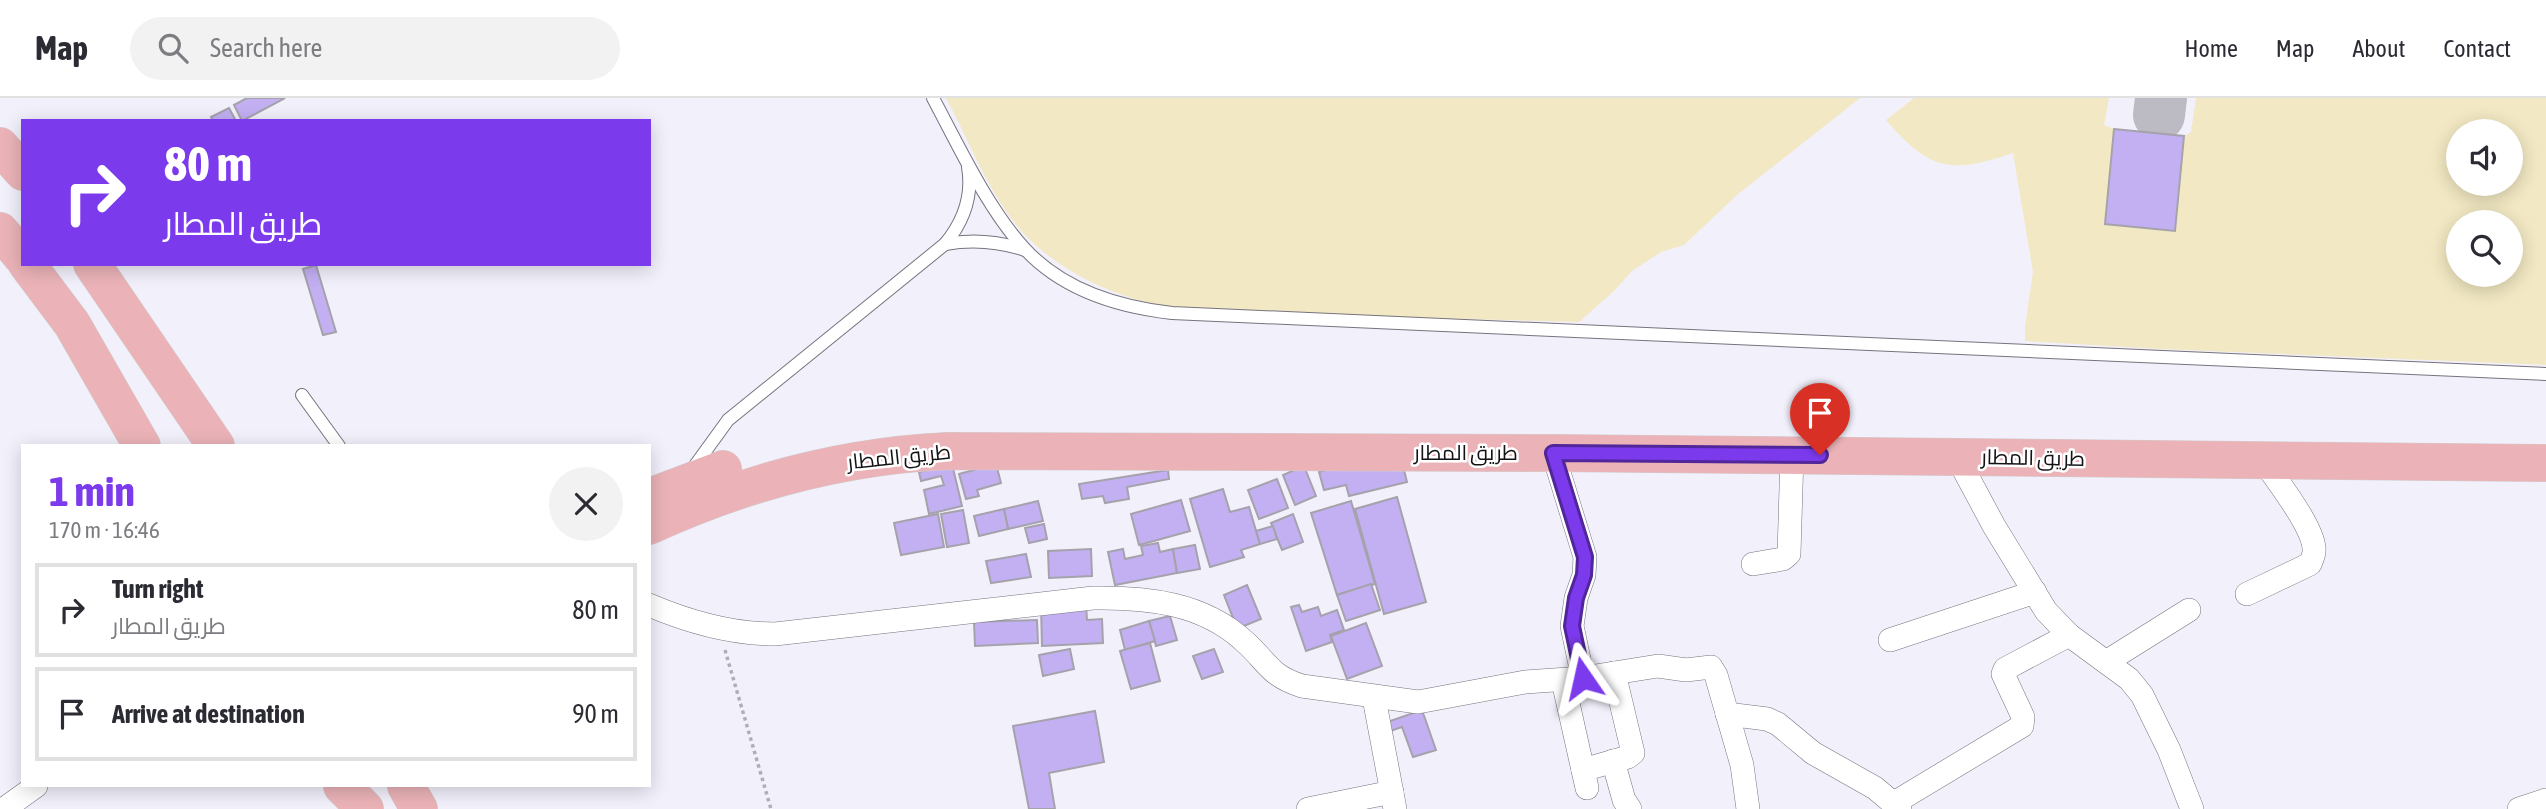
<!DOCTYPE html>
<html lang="en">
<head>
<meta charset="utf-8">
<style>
  body { margin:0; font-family:"Asap Condensed",Cairo,sans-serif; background:#f2f2f3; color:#2b2b33; height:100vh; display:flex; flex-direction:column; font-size:26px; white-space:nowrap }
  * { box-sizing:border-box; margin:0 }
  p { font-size:23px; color:#7c7c81 }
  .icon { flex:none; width:38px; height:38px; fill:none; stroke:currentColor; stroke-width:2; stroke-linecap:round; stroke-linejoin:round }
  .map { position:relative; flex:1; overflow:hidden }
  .sheet { position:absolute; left:21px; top:346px; width:630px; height:343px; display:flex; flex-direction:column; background:#fff; border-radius:0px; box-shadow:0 4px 18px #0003 }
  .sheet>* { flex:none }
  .hud { position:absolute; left:21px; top:21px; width:630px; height:147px; border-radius:0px; box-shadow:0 4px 18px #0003; background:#7c3aed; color:#fff; overflow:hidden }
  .controls { position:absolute; left:2446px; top:21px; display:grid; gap:14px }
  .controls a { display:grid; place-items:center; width:77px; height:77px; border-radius:50%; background:#fff; box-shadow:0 4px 18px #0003; font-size:35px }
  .pin { position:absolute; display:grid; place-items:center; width:60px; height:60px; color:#fff; margin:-72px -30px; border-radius:50% 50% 50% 0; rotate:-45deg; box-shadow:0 0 7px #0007 }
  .pin .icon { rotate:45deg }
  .me { position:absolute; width:77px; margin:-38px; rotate:349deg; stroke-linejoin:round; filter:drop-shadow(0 0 5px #0008) }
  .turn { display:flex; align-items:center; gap:24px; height:147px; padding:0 28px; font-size:32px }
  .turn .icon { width:91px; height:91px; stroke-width:2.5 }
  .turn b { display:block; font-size:49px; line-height:60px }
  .round { display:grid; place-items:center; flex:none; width:74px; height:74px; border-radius:37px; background:#f2f2f3 }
  .overview { display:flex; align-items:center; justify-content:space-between; height:119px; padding:0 28px }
  h1 { font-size:42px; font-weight:700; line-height:52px; color:#7c3aed }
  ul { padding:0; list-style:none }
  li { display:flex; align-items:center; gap:21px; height:94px; margin:0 14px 10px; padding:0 14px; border:4px solid #e1e1e2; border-radius:0px }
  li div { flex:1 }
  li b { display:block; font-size:26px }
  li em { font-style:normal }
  header { display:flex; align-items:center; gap:42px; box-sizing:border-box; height:98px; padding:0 35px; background:#fff; border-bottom:2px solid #e1e1e2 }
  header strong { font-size:33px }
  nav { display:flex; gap:38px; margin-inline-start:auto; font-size:24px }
  .search { width:490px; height:63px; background:#f2f2f3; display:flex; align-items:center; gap:18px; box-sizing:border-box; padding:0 24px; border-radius:38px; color:#7c7c81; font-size:26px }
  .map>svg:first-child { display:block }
  .sand { fill:#f2e8c3; fill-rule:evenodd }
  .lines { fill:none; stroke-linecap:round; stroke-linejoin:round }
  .taxiway { stroke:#bcbac3; stroke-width:52 }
  .building { fill:#c3b0f3; stroke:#a5a2ac; stroke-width:2 }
  .service-casing { stroke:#76737d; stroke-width:14 }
  .minor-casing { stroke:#76737d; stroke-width:24 }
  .primary-casing { stroke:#d0d0d0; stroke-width:38 }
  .path { stroke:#afadb6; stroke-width:3.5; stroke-dasharray:3.5 3.5; stroke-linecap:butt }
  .service { stroke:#fff; stroke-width:12 }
  .minor { stroke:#fff; stroke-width:23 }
  .primary { stroke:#ebb3b8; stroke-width:37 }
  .route-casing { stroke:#51269a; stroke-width:18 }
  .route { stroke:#7c3aed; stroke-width:12 }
  .labels { text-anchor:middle; stroke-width:5; stroke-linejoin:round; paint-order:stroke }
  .street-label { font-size:21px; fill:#131316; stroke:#fff }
</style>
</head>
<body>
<header>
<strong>Map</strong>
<div class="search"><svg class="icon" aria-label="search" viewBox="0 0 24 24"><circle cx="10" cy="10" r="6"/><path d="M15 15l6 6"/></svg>Search here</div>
<nav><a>Home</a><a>Map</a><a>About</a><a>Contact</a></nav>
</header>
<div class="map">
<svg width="2546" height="711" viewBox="0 0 2546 711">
  <rect width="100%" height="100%" fill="#f2f0fb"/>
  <g class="sand">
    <path d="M 946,0 L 1860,0 L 1737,97 L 1684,147 L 1661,154 L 1632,173 L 1614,193 L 1579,224 C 1476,221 1374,220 1271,214 C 1230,212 1185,214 1145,204 C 1103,193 1061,172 1029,141 C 991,103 971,46 946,0 Z"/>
    <path d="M 1914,0 L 2109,0 L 2104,27 L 2114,31 L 2105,126 L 2175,133 L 2184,38 L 2191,34 L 2196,0 L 2546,0 L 2546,267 L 2161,251 L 2025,243 L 2025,229 L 2033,174 L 2013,55 C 1951,76 1930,73 1886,22 ZM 2459,33 L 2511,33 L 2511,86 L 2459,86 ZM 2459,124 L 2511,124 L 2511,177 L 2459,177 Z"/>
  </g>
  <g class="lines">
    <polyline class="taxiway" points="2159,17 2161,0"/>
  </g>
  <g class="building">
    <polygon points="247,0 285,0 242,23 234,7"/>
    <polygon points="229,10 236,23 213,23 211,19"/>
    <polygon points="2114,31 2184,38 2175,133 2105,126"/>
    <polygon points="316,167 336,234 323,237 303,171"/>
    <polygon points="952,366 962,408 929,416 924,392 944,387 941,378 921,383 919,374"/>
    <polygon points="996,366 1001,385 977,392 979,398 966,401 959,376"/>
    <polygon points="1304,368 1316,398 1295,407 1283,377"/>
    <polygon points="1342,368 1403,368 1407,384 1349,398 1346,387 1324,392 1319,374"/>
    <polygon points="1168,372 1169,381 1127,389 1129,401 1105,405 1103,398 1082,401 1079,386"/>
    <polygon points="1277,381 1288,410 1259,421 1248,392"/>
    <polygon points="1223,391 1230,414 1249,409 1260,446 1241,452 1244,459 1210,469 1190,401"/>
    <polygon points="1397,399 1426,504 1384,516 1355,411"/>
    <polygon points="1181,402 1190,433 1139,447 1131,416"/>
    <polygon points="1038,403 1043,423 1008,431 1004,411"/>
    <polygon points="1351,403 1375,486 1337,497 1311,415"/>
    <polygon points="1004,411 1008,431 979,438 974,418"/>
    <polygon points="963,412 969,445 947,449 941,416"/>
    <polygon points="938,416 944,449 901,457 894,425"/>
    <polygon points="1293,416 1303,444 1282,452 1271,425"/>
    <polygon points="1044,426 1047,441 1029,445 1025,430"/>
    <polygon points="1273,428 1277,441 1260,446 1256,433"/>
    <polygon points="1158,445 1160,454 1173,451 1177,475 1115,487 1108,454 1123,451 1125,461 1143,457 1141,448"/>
    <polygon points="1195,447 1200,471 1177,475 1173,451"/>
    <polygon points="1091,451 1092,478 1049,480 1048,453"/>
    <polygon points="1026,456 1031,479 991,485 986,463"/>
    <polygon points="1371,486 1380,512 1346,523 1337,497"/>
    <polygon points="1247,487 1261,521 1234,532 1233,520 1224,497"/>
    <polygon points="1086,506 1087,522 1102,521 1103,545 1042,548 1041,508"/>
    <polygon points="1299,507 1302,514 1318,509 1321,518 1337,512 1344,532 1330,537 1332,544 1306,553 1291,509"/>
    <polygon points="1170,518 1177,542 1156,548 1149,523"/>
    <polygon points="1037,522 1038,545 975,548 974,524"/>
    <polygon points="1149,523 1155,543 1125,552 1120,532"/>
    <polygon points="1366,525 1382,568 1347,581 1331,538"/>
    <polygon points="1150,545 1160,583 1131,591 1120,553"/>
    <polygon points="1070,551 1074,571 1043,578 1039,557"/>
    <polygon points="1214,551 1223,574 1202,581 1193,558"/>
    <polygon points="1422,612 1436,652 1413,659 1402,629 1390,633 1387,624"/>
    <polygon points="1095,613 1104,664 1049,675 1055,711 1029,711 1013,628"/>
  </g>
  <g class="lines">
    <g class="service-casing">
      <g id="service">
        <path d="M 933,0 C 958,47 988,111 1024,150 C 1062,192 1119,209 1172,215 L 2546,276"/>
        <path d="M 945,146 C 973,141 998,143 1025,152"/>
        <polyline points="302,297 339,348"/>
        <path d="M 691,373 L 728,322 L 945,146 C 964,123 973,98 968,69"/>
      </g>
    </g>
    <g class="minor-casing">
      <g id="minor">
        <polyline points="1553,355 1585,459 1584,477 1576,500 1572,528 1583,580"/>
        <polyline points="1957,359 1994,428 2046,513 2069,537 2129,581 2142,597 2169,652 2192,711"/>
        <polyline points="1753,466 1783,461 1789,456 1792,357"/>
        <path d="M 2247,496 L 2310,466 C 2312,461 2315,456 2314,450 C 2312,427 2277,383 2263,362"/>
        <path d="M 649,507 C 689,524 732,536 775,536 L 1093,500 C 1147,499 1203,505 1244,543 C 1268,564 1268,577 1302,588 L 1418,604 L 1525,584 L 1583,580 L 1658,568 L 1686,572 L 1711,569 L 1716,577 L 1742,667 L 1748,711"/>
        <polyline points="1890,542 2035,494"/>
        <polyline points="2106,564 2189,512"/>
        <polyline points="1563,583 1587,690"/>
        <polyline points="1374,600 1395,711"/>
        <polyline points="1727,616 1767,621 1778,626 1813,655 1875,690 1900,711"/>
        <polyline points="1613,663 1624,702 1630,711"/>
        <polyline points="1583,672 1628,659 1633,655 1614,575"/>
        <polyline points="4,711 36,688"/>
        <polyline points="1308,711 1392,694"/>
        <polyline points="1895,711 1894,705 2022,628 2023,619 2003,576 2005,571 2069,537"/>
        <polyline points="2519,711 2546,702"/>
      </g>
    </g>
    <g class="primary-casing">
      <g id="primary">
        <polyline points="0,48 23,74"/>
        <polyline points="0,133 23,160"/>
        <polyline points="27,166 72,226 142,348"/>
        <polyline points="92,166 216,348"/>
        <polyline points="649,399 723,371"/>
        <path d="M 649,428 C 745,384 842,358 947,353 L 1553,355 L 2546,365"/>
        <polyline points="342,688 365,711"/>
        <polyline points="406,688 419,711"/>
      </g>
    </g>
    <polyline class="path" points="725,552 771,711"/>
    <use href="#service" class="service"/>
    <use href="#minor" class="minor"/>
    <use href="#primary" class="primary"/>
  </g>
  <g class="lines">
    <g class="route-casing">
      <polyline id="route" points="1583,580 1572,528 1576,500 1584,477 1585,459 1553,355 1820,357"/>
    </g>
    <use href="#route" class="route"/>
  </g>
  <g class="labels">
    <g class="street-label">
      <text x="1466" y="362">طريق المطار</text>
      <text transform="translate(899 359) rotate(-6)" y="7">طريق المطار</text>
      <text transform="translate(2033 360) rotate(1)" y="7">طريق المطار</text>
    </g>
  </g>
</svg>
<div class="controls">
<a><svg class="icon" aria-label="sound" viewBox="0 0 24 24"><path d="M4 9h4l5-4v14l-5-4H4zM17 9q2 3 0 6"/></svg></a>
<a><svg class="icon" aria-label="search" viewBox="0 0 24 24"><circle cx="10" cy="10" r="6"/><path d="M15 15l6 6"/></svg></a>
</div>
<div class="pin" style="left:1820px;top:357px;background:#d93025"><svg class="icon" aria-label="arrive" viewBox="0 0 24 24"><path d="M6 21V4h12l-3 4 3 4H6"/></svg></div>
<svg class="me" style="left:1583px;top:580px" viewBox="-20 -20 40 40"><path d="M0-17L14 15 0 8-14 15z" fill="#7c3aed" stroke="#fff" stroke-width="4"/></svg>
<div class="hud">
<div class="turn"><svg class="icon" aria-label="right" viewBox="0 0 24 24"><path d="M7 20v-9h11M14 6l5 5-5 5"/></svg><div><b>80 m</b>طريق المطار</div></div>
</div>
<section class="sheet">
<div class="overview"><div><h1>1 min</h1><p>170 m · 16:46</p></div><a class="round"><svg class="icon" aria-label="close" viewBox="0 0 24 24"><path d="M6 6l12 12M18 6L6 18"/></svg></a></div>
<ul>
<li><svg class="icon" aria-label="right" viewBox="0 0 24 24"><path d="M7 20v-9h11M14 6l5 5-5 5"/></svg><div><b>Turn right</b><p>طريق المطار</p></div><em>80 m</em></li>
<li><svg class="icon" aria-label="arrive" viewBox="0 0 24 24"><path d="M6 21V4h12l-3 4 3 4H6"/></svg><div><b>Arrive at destination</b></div><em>90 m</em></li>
</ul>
</section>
</div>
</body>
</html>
